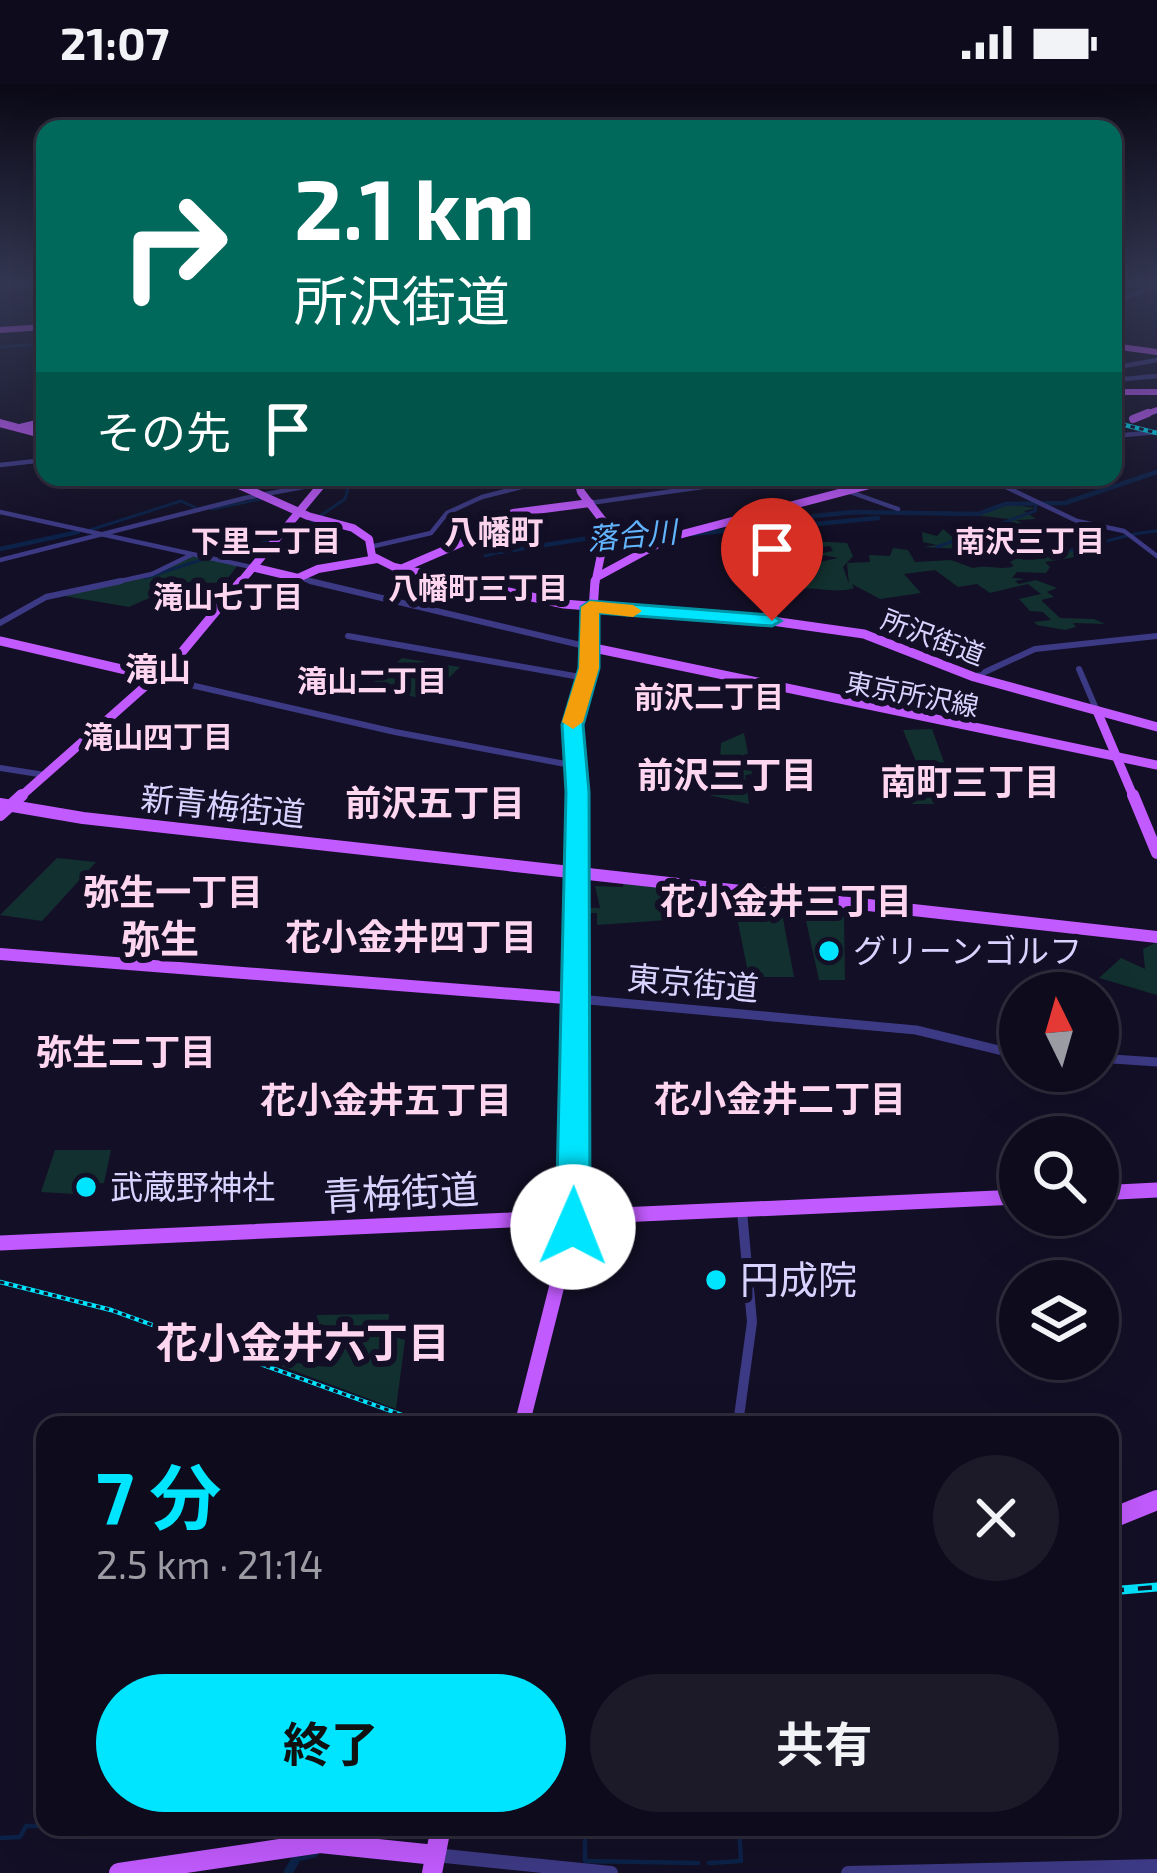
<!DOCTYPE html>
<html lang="ja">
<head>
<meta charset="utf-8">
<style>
  body { margin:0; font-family:"Exo 2","Noto Sans JP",sans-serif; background:#1c1929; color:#f1f3f6; height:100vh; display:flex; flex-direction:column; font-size:45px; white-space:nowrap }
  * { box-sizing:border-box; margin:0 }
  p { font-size:39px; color:#9b9ba3 }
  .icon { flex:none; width:66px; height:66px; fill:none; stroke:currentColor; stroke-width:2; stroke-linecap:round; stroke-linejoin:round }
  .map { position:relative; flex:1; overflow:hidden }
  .sheet { position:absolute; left:36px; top:1332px; width:1083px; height:420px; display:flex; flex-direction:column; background:#0e0b1c; border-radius:24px; box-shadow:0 12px 48px #0002,0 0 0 3px #2e2b3b }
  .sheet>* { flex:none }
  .guide { position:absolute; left:36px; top:36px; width:1086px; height:366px; border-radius:24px; box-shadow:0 12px 48px #0002,0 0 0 3px #2e2b3b; background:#00695c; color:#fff; overflow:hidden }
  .needle { width:78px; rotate:355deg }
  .buttons { position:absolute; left:999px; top:888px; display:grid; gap:24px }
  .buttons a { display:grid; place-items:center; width:120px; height:120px; border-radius:50%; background:#0e0b1c; box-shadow:0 12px 48px #0002,0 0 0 3px #2e2b3b; font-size:60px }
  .pin { position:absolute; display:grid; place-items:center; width:102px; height:102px; color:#fff; margin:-123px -51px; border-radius:50% 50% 50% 0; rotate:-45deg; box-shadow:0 0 12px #0007 }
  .pin .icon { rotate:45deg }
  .me { position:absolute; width:132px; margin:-66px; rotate:1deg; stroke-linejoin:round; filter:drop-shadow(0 0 9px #0008) }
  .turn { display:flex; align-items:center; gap:42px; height:252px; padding:0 60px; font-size:54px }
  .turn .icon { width:156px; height:156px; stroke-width:2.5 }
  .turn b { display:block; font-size:84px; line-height:102px }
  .then { display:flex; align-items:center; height:114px; padding:0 60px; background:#0003; gap:24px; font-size:45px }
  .round { display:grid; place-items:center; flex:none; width:126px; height:126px; border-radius:63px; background:#1c1929 }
  .headline { display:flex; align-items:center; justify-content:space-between; height:204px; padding:0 60px }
  h1 { font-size:72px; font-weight:700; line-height:90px; color:#00e5ff }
  .button { display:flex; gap:24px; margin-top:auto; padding:24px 60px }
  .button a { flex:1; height:138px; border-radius:72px; background:#00e5ff; color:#111; font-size:48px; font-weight:700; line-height:138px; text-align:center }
  .button a+a { background:#1c1929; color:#f1f3f6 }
  .status { display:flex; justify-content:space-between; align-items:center; height:84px; padding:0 60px; background:#0e0b1c; direction:ltr }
  .status svg { height:33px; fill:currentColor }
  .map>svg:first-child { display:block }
  .green { fill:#12302f }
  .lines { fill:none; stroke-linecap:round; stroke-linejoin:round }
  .stream-far1 { stroke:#0c2248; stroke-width:3 }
  .stream { stroke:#0c2248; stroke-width:4.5 }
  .canal { stroke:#0c2248; stroke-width:9 }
  .river-far1 { stroke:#0c2248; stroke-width:3 }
  .river { stroke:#0c2248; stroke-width:4.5 }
  .minor-far4 { stroke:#3d3a85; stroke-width:4.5 }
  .minor-far3 { stroke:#3d3a85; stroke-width:6 }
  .minor-far2 { stroke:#3d3a85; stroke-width:9 }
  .minor-far1 { stroke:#3d3a85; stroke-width:10 }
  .minor { stroke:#3d3a85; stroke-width:14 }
  .major-far5 { stroke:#c25bff; stroke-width:6 }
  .major-far4 { stroke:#c25bff; stroke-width:8 }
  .major-far3 { stroke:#c25bff; stroke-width:9 }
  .major-far2 { stroke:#c25bff; stroke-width:12 }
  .major-far1 { stroke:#c25bff; stroke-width:15 }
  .major { stroke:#c25bff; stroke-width:20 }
  .rail-far1-casing { stroke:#00e5ff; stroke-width:4.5 }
  .rail-casing { stroke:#00e5ff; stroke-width:9 }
  .rail-far1 { stroke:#130f26; stroke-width:3; stroke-dasharray:4.5; stroke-linecap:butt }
  .rail { stroke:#130f26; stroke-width:4.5; stroke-dasharray:14; stroke-linecap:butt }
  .route { fill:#00e5ff; stroke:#0095a6; stroke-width:3 }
  .slow { fill:#f59e0b }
  .poi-dot { fill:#00e5ff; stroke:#130f26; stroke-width:4.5 }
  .labels { text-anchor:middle; stroke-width:12; stroke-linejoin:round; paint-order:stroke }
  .far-street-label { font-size:27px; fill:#d9d4ff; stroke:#130f26 }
  .far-water-label { font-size:30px; font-style:italic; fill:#62b6ff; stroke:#130f26 }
  .far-neighbourhood-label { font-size:30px; font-weight:bold; fill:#ffd6f0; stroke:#130f26 }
  .far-quarter-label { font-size:33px; font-weight:bold; fill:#ffd6f0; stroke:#130f26 }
  .street-label { font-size:33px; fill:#d9d4ff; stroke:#130f26 }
  .poi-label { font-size:33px; fill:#d9d4ff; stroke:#130f26; text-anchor:start }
  .neighbourhood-label { font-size:36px; font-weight:bold; fill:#ffd6f0; stroke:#130f26 }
  .quarter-label { font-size:39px; font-weight:bold; fill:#ffd6f0; stroke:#130f26 }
  .near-street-label { font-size:39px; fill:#d9d4ff; stroke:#130f26 }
  .near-poi-label { font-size:39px; fill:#d9d4ff; stroke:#130f26; text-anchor:start }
  .near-neighbourhood-label { font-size:42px; font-weight:bold; fill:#ffd6f0; stroke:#130f26 }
</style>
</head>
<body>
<div class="status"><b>21:07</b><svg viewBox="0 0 49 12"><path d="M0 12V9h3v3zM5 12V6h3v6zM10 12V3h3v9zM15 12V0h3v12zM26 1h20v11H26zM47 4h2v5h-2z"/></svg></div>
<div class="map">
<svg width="1157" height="1789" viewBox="0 0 1157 1789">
  <rect width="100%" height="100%" fill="#130f26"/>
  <g class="green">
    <polygon points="1007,420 1036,424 1024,427 1036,435 1016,436 1029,443 1027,450 987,458 971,450 951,458 962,465 923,463 937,461 923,458 922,448 937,452 943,445 954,454 1003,440 1009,435 973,431"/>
    <path d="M 810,457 L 847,459 L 853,472 L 843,483 L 849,500 L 847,479 L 870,478 L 869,471 L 890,472 L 893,464 L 908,466 L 915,478 L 951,476 L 973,484 C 989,480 1001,487 1014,482 L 1010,478 L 1017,474 C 1039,482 1075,461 1099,459 L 1085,464 L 1081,472 L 1045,478 L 1050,483 L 1046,489 L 1017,488 L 1012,494 L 1025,495 L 1015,497 L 1019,500 L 1036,496 L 1057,504 L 1047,508 L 1054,513 L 1041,516 L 1060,534 L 1094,535 L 1105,540 L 1073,539 L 1076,543 L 1065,546 L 1037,541 L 1034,538 L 1051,536 L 1043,528 L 1030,527 L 1019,515 L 1041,510 L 1028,500 L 990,509 L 977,500 L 958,503 L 935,486 L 904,490 L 921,509 L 880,515 L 852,500 L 854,504 C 831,511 814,500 794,507 L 789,504 L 793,498 L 783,495 L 815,492 L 810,480 L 838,474 L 818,470 L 833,467 L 830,462 L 815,464 Z"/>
    <polygon points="191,472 238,481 224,499 185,498 129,523 58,511 150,491"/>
    <polygon points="402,574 460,583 427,615 367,604"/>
    <polygon points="932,645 956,711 932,711 934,720 911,720 905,693 922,692 903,646"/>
    <polygon points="744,649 752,690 745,691 749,720 704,710 700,690 709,688 706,676 720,676 721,659"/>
    <polygon points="57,774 96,778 42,837 0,831"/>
    <polygon points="624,797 665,802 668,836 597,841 597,829 577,829 577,823 600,824 595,802 623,803"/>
    <polygon points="735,824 781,824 794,893 749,893"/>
    <polygon points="805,832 844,832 845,896 819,896"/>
    <polygon points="1157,858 1157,911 1099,894 1121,874 1145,885 1143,865"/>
    <polygon points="55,1066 111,1066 104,1099 82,1101 82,1094 75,1110 41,1108"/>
    <polygon points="389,1230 388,1251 405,1256 396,1325 281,1282 290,1278 327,1283 334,1246 315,1245 317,1231"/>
  </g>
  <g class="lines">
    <g class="stream-far1">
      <polyline points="293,404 307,393"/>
      <polyline points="212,425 261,415"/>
      <polyline points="320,432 345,415 348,405 333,400"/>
      <polyline points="90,446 181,417 196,424"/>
      <polyline points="288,450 313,438"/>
      <polyline points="937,463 1035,427 1036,422"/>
      <path d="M 1071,466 C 1101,460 1127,449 1157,447"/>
      <polyline points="222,471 271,456"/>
      <polyline points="485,472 500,468"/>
      <polyline points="145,494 204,475"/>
    </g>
    <g class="stream">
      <polyline points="73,1743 80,1743"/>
      <polyline points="0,1754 20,1753 26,1742 45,1742"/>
      <polyline points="585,1757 585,1777 698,1779"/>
      <polyline points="709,1779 741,1777 739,1743"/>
    </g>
    <polyline class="canal" points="288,1789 297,1773 314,1769"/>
    <polyline class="river-far1" points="0,263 45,260"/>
    <g class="river">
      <polyline points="798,440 814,432 854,428 978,430 1005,420 1065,419 1157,388"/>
      <polyline points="763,445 878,434"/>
      <polyline points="692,450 764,443"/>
      <polyline points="0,465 78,448"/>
      <polyline points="500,468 609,451 677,450"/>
    </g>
    <g class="minor-far4">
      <polyline points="1113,218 1157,202"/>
      <polyline points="1113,284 1157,276"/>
      <polyline points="1113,296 1157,292"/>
      <polyline points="1113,352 1157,348"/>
      <polyline points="0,381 45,376"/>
      <polyline points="808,393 898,425"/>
      <polyline points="985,393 1077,437 1124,447 1157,472"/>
      <polyline points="590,419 772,393"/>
      <polyline points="0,428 256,484"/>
      <polyline points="370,463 431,449 447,429 482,413 560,393"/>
      <polyline points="0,476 245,414 357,393"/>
      <polyline points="298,494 323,500"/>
      <polyline points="107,500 152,490 191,471"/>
    </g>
    <g class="minor-far3">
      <polyline points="310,497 589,563"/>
      <polyline points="0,539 46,513 121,497"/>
      <polyline points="348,552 586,594"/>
      <polyline points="1079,585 1097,627"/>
      <polyline points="156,593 395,648 576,682"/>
      <polyline points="974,593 1035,565 1157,552"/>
      <polyline points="0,684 45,691"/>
    </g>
    <g class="minor-far2">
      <polyline points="578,915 916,946 1020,971"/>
      <polyline points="1098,974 1157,978"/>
    </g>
    <polyline class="minor-far1" points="738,1340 752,1238 742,1127"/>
    <g class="minor">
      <polyline points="435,1771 611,1789"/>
      <polyline points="848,1789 1157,1782"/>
    </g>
    <g class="major-far5">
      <polyline points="0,246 45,243"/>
      <polyline points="1113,262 1157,268"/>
      <polyline points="1113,308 1157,308"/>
      <polyline points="1140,332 1157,326"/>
    </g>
    <g class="major-far4">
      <polyline points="1133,335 1148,329"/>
      <polyline points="0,339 45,351"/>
      <polyline points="20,344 45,338"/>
      <polyline points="221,393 308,432 353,444 369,455 372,472 394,483 471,500"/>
      <polyline points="577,393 581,408 607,442 595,500"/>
      <polyline points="256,484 298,494 318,485 377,475"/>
      <polyline points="403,484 510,438 513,429 590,419"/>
      <polyline points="597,493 671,453 900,393"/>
      <polyline points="239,500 328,393"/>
    </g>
    <g class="major-far3">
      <polyline points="457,497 564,520 772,537 864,550 974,593 1157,643"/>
      <polyline points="0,557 156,593"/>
      <polyline points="589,563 1157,681"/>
      <polyline points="1097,627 1134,714"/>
      <polyline points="19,714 177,574 241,497"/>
      <polyline points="578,714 573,641 589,584 595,497"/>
    </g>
    <g class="major-far2">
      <polyline points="1133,711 1157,769"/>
      <polyline points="0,720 83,734 1157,853"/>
      <polyline points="0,731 22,711"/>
      <polyline points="0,870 578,915"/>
      <polyline points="575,989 578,711"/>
    </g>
    <g class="major-far1">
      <polyline points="1098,1109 1157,1106"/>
      <polyline points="0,1159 1020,1113"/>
      <polyline points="522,1340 574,1134 575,986"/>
    </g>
    <g class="major">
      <polyline points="1110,1435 1157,1416"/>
      <polyline points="119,1789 320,1759 435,1771"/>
      <polyline points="432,1789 441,1743"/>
    </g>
    <g class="rail-far1-casing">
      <g id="rail-far1">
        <polyline points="10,200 45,202"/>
        <polyline points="1113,338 1157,349"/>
        <polyline points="0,1198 111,1226 427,1340"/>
      </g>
    </g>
    <g class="rail-casing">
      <g id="rail">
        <polyline points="418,1337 429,1341"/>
        <polyline points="1110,1507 1157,1503"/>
      </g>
    </g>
    <use href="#rail-far1" class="rail-far1"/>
    <use href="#rail" class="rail"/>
  </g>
  <linearGradient id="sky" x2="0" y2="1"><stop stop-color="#0a0815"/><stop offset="0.44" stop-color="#333752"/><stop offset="1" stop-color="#333752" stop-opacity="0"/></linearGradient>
  <rect width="1157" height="451" fill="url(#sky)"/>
  <polygon class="route" points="590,517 772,531 781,537 772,542 599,529 599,584 583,641 589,708 590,1143 585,1152 561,1152 556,1143 566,708 562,641 579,584 581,523"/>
  <polygon class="slow" points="590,517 633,521 642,527 633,533 599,529 599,584 583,638 573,645 562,638 579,584 581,523"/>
  <g class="poi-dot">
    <circle cx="829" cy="867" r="12"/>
    <circle cx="86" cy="1103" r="12"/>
    <circle cx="716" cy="1196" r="12"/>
  </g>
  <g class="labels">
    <g class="far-street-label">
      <text transform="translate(933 554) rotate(21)" y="9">所沢街道</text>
      <text transform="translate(912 611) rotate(11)" y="9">東京所沢線</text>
    </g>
    <g class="far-water-label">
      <text transform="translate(632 452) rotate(-5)" y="10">落合川</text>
    </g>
    <g class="far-neighbourhood-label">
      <text x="266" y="468">下里二丁目</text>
      <text x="1030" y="468">南沢三丁目</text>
      <text x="478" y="515">八幡町三丁目</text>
      <text x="228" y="524">滝山七丁目</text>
      <text x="372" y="608">滝山二丁目</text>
      <text x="709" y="624">前沢二丁目</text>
      <text x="158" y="664">滝山四丁目</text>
    </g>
    <g class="far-quarter-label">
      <text x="494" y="460">八幡町</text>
      <text x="158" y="597">滝山</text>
    </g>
    <g class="street-label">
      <text transform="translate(223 722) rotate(6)" y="12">新青梅街道</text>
      <text transform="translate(693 899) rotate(5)" y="12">東京街道</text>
    </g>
    <g class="poi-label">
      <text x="853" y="879">グリーンゴルフ</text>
      <text x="110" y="1115">武蔵野神社</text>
    </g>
    <g class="neighbourhood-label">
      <text x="727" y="704">前沢三丁目</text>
      <text x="970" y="711">南町三丁目</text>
      <text x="435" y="732">前沢五丁目</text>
      <text x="173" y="821">弥生一丁目</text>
      <text x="786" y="830">花小金井三丁目</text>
      <text x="411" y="866">花小金井四丁目</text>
      <text x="126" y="981">弥生二丁目</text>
      <text x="780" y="1028">花小金井二丁目</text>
      <text x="386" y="1029">花小金井五丁目</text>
    </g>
    <g class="quarter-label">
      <text x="160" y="869">弥生</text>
    </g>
    <g class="near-street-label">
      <text transform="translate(401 1109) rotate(-3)" y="14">青梅街道</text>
    </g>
    <g class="near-poi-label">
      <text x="740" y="1210">円成院</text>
    </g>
    <g class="near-neighbourhood-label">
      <text x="303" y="1274">花小金井六丁目</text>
    </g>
  </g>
</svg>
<div class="buttons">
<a><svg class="needle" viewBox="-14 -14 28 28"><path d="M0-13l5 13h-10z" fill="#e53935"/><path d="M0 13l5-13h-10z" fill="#9b9ba3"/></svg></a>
<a><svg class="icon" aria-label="search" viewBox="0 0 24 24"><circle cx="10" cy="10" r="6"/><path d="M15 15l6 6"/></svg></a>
<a><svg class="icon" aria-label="layers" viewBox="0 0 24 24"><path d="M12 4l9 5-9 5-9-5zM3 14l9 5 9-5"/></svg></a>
</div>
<div class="pin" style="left:772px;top:537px;background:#d93025"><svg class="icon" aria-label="arrive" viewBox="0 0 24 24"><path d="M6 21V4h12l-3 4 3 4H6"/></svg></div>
<svg class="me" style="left:573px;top:1143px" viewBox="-20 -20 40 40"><circle r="19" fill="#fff"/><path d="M0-13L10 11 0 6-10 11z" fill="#00e5ff"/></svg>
<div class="guide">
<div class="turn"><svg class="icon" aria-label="right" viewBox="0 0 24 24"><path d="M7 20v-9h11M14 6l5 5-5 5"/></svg><div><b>2.1 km</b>所沢街道</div></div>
<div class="then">その先<svg class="icon" aria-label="arrive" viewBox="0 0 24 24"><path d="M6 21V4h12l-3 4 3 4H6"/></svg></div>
</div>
<section class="sheet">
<div class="headline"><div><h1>7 分</h1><p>2.5 km · 21:14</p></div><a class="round"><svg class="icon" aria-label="close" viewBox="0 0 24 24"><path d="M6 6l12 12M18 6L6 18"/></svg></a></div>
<div class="button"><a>終了</a><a>共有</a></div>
</section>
</div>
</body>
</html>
